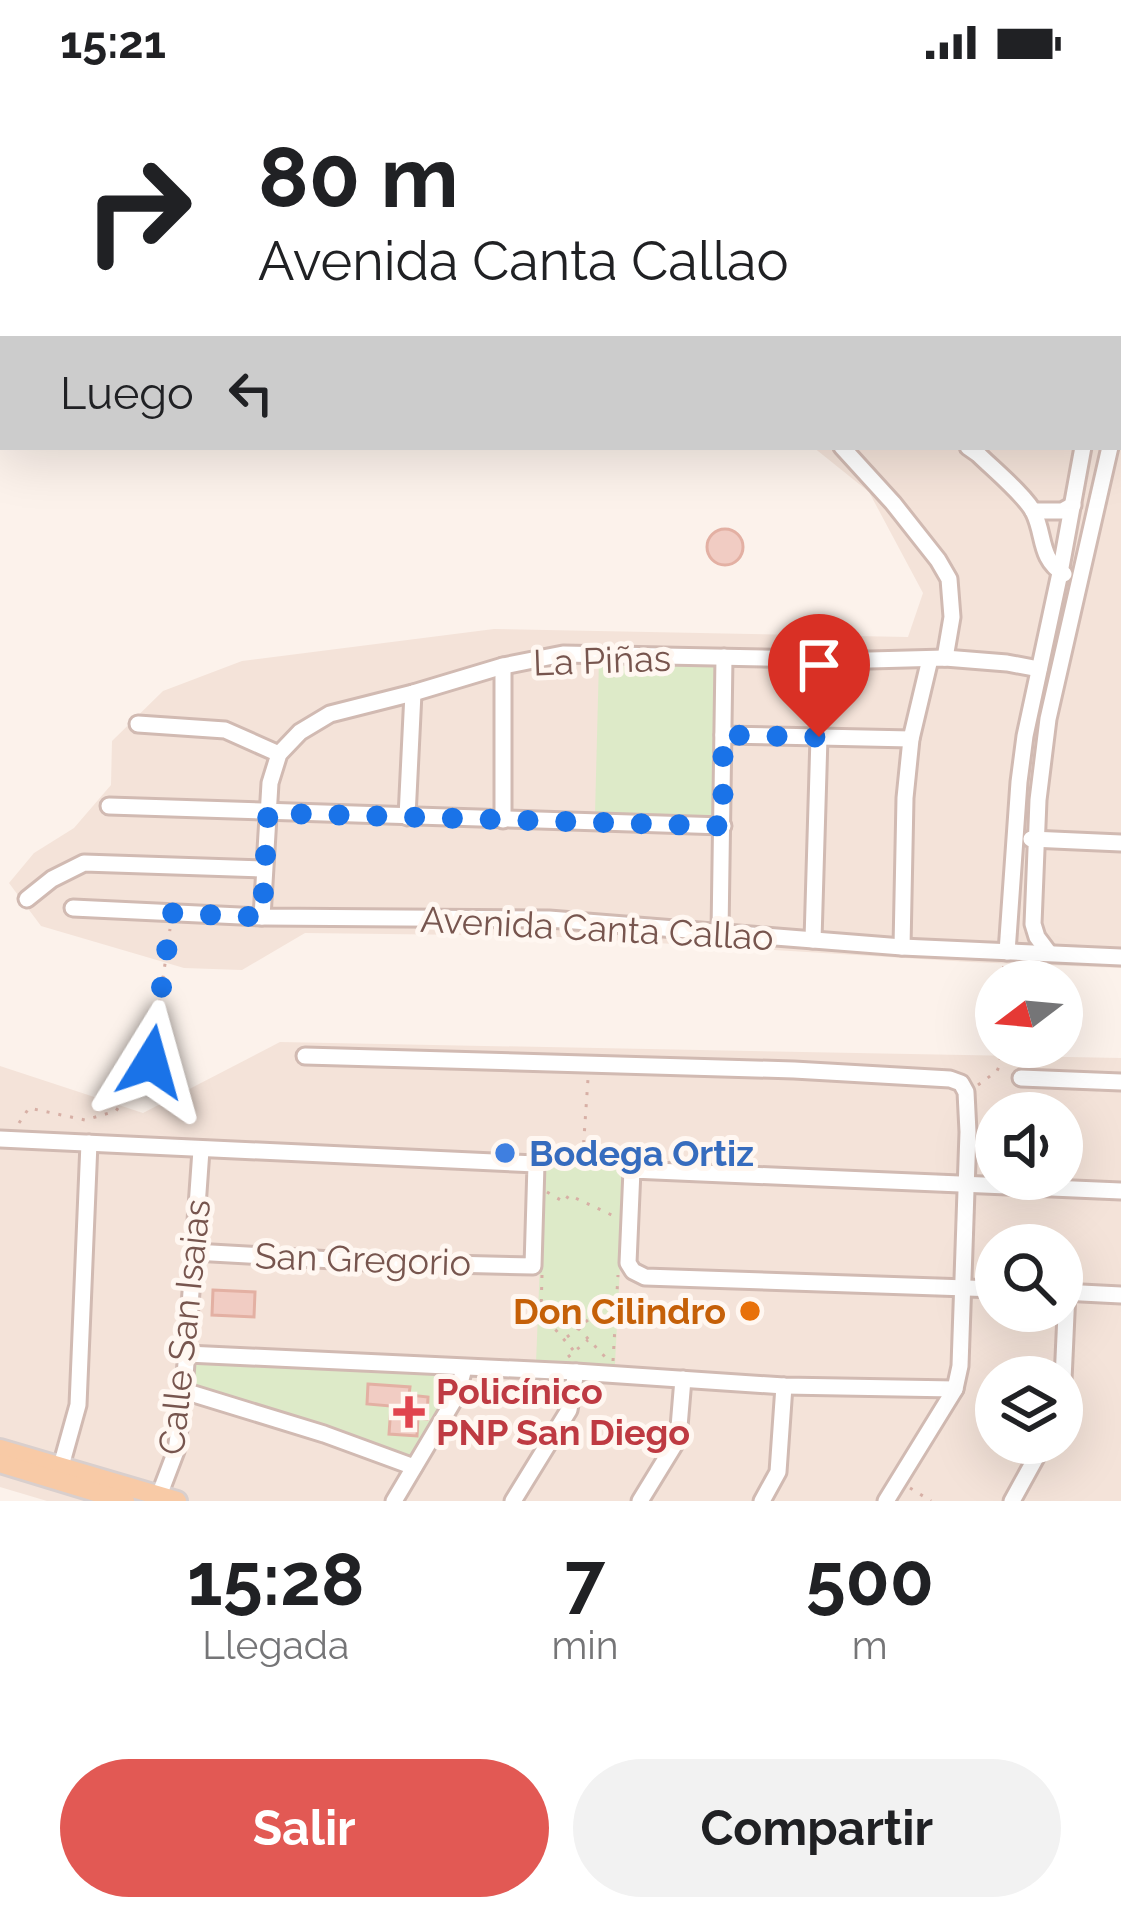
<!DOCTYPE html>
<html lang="es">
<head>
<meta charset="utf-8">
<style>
  body { margin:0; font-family:Raleway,sans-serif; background:#f2f2f2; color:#202124; height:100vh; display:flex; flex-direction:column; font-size:45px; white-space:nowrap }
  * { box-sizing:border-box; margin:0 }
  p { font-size:39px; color:#757577 }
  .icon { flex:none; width:66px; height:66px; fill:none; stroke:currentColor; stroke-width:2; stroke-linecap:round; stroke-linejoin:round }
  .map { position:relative; height:1417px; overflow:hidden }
  .sheet { display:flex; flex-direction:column; background:#fff; flex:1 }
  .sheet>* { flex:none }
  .top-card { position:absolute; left:0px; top:0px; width:1122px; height:366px; box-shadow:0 12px 48px #0002; background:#fff; color:#202124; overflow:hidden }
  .needle { width:78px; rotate:254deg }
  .fabs { position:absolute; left:975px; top:876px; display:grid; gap:24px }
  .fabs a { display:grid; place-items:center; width:108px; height:108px; border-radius:50%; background:#fff; box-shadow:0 12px 48px #0002; font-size:60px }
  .pin { position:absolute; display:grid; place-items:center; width:102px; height:102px; color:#fff; margin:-123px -51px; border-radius:50% 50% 50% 0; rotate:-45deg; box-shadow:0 0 12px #0007 }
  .pin .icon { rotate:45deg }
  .me { position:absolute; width:132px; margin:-66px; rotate:8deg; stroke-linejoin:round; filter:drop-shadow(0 0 9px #0008) }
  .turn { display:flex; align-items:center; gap:42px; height:252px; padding:0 60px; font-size:54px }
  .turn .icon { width:156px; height:156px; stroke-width:2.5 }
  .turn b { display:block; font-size:84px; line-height:102px }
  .then { display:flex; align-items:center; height:114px; padding:0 60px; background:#0003; gap:24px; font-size:45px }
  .eta { display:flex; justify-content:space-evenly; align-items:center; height:204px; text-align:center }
  .eta b { font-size:72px; font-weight:700; line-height:84px }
  .action { display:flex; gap:24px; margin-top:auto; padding:24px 60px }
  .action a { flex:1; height:138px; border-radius:72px; background:#e25954; color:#fff; font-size:48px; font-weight:700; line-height:138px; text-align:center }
  .action a+a { background:#f2f2f2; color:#202124 }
  .status { display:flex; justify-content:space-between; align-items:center; height:84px; padding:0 60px; background:#fff; direction:ltr }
  .status svg { height:33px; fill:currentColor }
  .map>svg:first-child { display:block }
  .residential { fill:#f4e3d9; fill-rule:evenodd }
  .green { fill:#ddeac8 }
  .building { fill:#f1ccc3; stroke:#e3b0a3; stroke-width:3 }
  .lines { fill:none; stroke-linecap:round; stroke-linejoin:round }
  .minor-casing { stroke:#d1bab2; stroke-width:21 }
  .major-casing { stroke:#d9cfcd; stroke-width:24 }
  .path { stroke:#d7afa5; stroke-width:3; stroke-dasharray:3 9; stroke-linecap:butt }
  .minor { stroke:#fff; stroke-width:15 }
  .major { stroke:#f8caa6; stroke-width:18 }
  .route { stroke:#1a73e8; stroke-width:21; stroke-dasharray:0 37.8 }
  .shop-dot { fill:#3f7fe0; stroke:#fff7f1; stroke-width:4.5 }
  .food-dot { fill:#e8710a; stroke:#fff7f1; stroke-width:4.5 }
  .health-dot { fill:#e0444e; stroke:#fff7f1; stroke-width:4.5 }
  .labels { text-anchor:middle; stroke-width:10; stroke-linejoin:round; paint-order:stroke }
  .street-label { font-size:36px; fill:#77554e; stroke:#fff7f1 }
  .shop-label { font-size:36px; font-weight:bold; fill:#366cbe; stroke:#fff7f1; text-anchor:start }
  .food-label { font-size:36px; font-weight:bold; fill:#c56008; stroke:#fff7f1; text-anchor:end }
  .health-label { font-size:36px; font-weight:bold; fill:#be3a42; stroke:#fff7f1; text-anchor:start }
</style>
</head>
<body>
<div class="status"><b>15:21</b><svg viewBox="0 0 49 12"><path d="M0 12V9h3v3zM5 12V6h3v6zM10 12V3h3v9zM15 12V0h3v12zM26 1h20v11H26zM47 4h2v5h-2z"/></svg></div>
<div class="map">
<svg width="1121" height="1417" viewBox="0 0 1121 1417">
  <rect width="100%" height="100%" fill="#fcf2eb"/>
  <g class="residential">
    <polygon points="582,0 1121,0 1121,884 970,878 542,852 305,849 242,886 184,884 41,842 9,799 34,769 74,744 111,701 112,657 163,607 242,577 494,545 908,553 923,509 869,408 813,363 1119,363 1119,3 581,3"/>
    <path d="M 280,958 L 1121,974 L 1121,1417 L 47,1417 L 0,1403 L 0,982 L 143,1029 ZM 996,1029 L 1062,1029 L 1062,1095 L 996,1095 ZM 996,1161 L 1062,1161 L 1062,1227 L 996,1227 ZM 996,1293 L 1062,1293 L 1062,1359 L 996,1359 Z"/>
  </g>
  <g class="green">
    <polygon points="599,575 719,578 715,733 595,730"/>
    <polygon points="544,1079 625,1085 615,1280 536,1279"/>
    <polygon points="191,1274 458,1288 451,1311 413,1378 189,1305"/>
  </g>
  <g class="building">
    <circle cx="725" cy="463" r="18"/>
    <polygon points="213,1206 255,1208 254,1233 212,1231"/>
    <polygon points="368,1300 410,1303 409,1311 428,1313 427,1335 418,1334 417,1352 389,1350 391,1322 367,1320"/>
  </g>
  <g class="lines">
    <g class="minor-casing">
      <g id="minor">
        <polyline points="958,0 973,3"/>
        <polyline points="667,3 668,0"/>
        <polyline points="781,3 783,0"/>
        <polyline points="1051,3 1052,0"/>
        <polyline points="1119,113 1121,113"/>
        <polyline points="1119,186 1121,176"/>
        <polyline points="1119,320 1121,311"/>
        <polyline points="842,363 893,419 938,476 949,495 952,533 945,574"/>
        <path d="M 968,363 L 978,370 C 992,384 1027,413 1034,429 C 1045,452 1039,475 1064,490"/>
        <polyline points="1033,427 1062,427 1073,421"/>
        <polyline points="138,640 225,646 279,670"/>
        <polyline points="723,651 911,655"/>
        <polyline points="109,722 723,742"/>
        <polyline points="407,733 413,609"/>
        <polyline points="503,736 503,582"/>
        <polyline points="1031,755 1121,759"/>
        <polyline points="27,815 52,795 84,779 263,785"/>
        <polyline points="73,824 262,833 549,835 902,863 1121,873"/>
        <polyline points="262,833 270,699 279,670 300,648 330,630 413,609 503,582 563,570 870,576 945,574 1007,579 1039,585"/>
        <polyline points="720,849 724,573"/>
        <polyline points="813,856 819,653"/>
        <polyline points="902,863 905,714 911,655 930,575"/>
        <polyline points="1007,868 1019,698 1025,652 1060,489 1083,363"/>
        <polyline points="1049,869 1037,853 1033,840 1038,716 1048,635 1110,363"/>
        <polyline points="305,972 794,986 950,995 961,999 966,1008 968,1048 960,1282 955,1305 886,1417"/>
        <polyline points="1021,994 1121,998"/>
        <polyline points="0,1055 536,1080 533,1182 368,1178 194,1168"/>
        <polyline points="996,1205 645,1193 633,1187 628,1179 632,1086 1121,1107"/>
        <polyline points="1062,1208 1121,1211"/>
        <polyline points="187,1270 576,1288 784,1302 955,1305"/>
        <polyline points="184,1307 324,1350 414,1383"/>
        <polyline points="1062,1318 1067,1208"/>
        <polyline points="61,1382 78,1321 89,1059"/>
        <polyline points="157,1417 176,1367 184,1307 201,1066"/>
        <polyline points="394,1417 457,1311 464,1284"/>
        <polyline points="513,1417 569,1326 576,1288"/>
        <polyline points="640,1417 678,1355 683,1295"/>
        <polyline points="762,1417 778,1388 784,1302"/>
        <polyline points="1012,1417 1044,1359"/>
      </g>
    </g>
    <g class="major-casing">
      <g id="major">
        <polyline points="0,1365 177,1417"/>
        <polyline points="0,1379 125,1417"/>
      </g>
    </g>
    <g class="path">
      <polyline points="1010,0 1015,3"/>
      <polyline points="1001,897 1004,881"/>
      <polyline points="978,1001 997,987 1001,978 991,943 996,919"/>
      <polyline points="19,1039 29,1024 85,1036 116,1027 151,978 170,845"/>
      <polyline points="582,1083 588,995"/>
      <polyline points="547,1108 564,1118 569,1111 616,1133"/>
      <polyline points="542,1191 541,1229 574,1267"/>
      <polyline points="578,1244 607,1275"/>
      <polyline points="567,1253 615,1214"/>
      <polyline points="568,1273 588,1256"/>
      <polyline points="613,1277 618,1191"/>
      <polyline points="910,1404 931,1417"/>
    </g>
    <use href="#minor" class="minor"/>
    <use href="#major" class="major"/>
  </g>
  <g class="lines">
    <polyline class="route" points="151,978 172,829 262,833 268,729 723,742 723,651 819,653"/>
  </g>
  <circle class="shop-dot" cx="505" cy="1069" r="12"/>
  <circle class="food-dot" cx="750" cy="1227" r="12"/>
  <path class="health-dot" d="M403 1310h12v12h12v12h-12v12h-12v-12h-12v-12h12z"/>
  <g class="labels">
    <g class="street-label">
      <text transform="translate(602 576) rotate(-2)" y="13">La Piñas</text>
      <text transform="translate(597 844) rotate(3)" y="13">Avenida Canta Callao</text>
      <text transform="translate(363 1175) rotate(2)" y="13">San Gregorio</text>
      <text transform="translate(184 1243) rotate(-84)" y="13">Calle San Isaias</text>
    </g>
    <g class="shop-label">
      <text x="529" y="1082">Bodega Ortiz</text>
    </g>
    <g class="food-label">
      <text x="726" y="1240">Don Cilindro</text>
    </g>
    <g class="health-label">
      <text x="436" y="1320">Policínico<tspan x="436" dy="41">PNP San Diego</tspan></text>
    </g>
  </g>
</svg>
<div class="fabs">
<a><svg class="needle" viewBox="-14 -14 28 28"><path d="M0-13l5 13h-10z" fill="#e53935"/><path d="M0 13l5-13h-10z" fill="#757577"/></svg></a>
<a><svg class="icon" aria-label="sound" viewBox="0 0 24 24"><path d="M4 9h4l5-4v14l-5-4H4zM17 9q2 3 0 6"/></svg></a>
<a><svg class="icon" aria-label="search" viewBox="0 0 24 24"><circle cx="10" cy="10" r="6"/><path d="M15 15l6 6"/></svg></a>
<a><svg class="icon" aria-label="layers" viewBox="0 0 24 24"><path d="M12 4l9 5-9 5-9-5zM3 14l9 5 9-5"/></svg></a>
</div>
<div class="pin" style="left:819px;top:653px;background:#d93025"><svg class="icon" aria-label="arrive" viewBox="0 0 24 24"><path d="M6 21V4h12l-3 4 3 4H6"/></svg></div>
<svg class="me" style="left:151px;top:978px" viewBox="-20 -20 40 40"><path d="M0-17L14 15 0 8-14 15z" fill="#1a73e8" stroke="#fff" stroke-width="4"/></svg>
<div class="top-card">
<div class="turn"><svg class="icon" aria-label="right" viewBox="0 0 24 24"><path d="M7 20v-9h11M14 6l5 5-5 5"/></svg><div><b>80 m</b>Avenida Canta Callao</div></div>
<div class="then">Luego<svg class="icon" aria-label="left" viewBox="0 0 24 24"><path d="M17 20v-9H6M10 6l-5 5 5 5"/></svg></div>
</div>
</div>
<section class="sheet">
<div class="eta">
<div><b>15:28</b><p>Llegada</p></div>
<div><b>7</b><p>min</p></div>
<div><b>500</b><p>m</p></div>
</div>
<div class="action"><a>Salir</a><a>Compartir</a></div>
</section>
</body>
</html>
